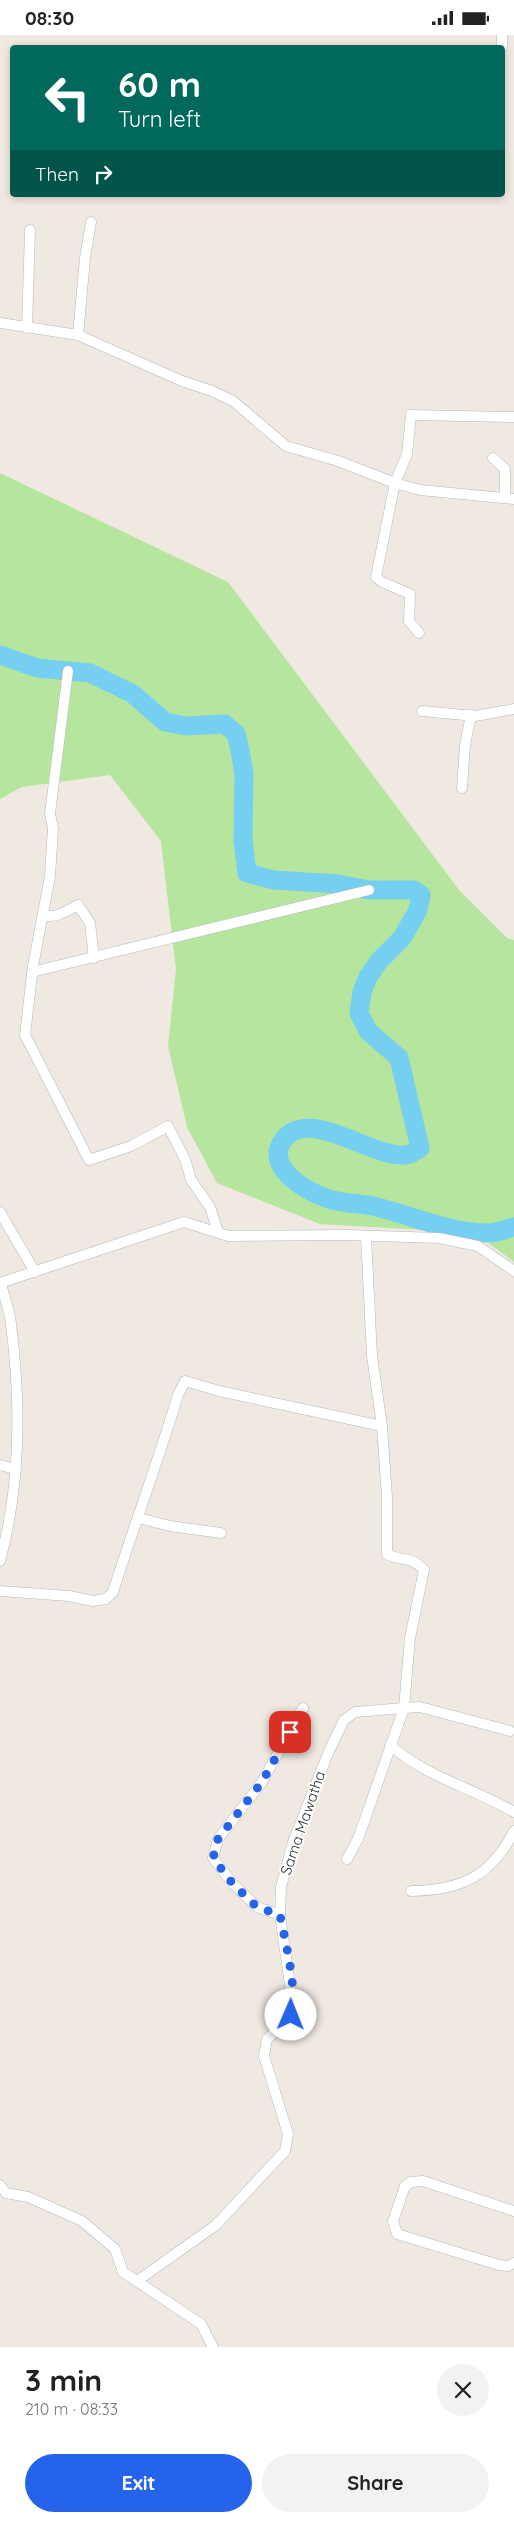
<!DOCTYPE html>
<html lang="en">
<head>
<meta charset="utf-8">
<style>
  body { margin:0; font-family:Quicksand,sans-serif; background:#f2f2f2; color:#222; height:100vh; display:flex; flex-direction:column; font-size:19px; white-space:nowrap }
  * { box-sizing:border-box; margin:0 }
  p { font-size:16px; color:#767676 }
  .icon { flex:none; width:28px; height:28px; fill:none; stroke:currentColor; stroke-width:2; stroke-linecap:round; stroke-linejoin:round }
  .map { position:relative; height:2312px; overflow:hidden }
  .sheet { display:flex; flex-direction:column; background:#fff; flex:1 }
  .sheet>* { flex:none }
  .top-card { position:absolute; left:10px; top:10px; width:495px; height:152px; border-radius:5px; box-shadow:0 2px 8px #0003; background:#00695c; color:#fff; overflow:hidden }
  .pin { position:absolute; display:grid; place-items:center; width:42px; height:42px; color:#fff; margin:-21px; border-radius:10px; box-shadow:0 2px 8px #0006 }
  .me { position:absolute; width:55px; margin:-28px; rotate:1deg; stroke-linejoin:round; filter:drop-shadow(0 0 4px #0008) }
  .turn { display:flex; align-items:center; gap:18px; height:105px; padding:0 25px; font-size:22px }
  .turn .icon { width:65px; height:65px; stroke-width:2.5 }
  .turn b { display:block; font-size:35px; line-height:42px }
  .then { display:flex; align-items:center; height:48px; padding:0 25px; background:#0003; gap:10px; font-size:19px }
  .round { display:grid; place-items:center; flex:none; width:52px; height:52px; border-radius:26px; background:#f2f2f2 }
  .overview { display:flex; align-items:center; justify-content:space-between; height:85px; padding:0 25px }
  h1 { font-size:30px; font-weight:700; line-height:38px }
  .primary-button { display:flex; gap:10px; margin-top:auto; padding:10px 25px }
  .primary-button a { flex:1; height:58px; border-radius:30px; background:#2563eb; color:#fff; font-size:20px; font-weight:700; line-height:58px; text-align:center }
  .primary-button a+a { background:#f2f2f2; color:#222 }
  .status { display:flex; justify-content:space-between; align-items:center; height:35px; padding:0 25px; background:#fff; direction:ltr }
  .status svg { height:14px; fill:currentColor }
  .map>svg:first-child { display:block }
  .green { fill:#b6e59e }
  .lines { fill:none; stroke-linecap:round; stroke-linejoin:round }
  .river { stroke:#75cff0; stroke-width:19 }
  .street-casing { stroke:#b4b7c1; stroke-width:11 }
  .street { stroke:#fff; stroke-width:10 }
  .route { stroke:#2563eb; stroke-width:9; stroke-dasharray:0 16.2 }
  .labels { text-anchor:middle; stroke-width:4; stroke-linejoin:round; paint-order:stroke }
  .street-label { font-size:15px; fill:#2e2e2e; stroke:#fff }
</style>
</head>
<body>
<div class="status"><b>08:30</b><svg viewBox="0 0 49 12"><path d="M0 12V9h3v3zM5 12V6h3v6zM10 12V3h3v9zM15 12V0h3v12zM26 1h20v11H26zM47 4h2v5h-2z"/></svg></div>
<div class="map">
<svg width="514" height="2312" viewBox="0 0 514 2312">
  <rect width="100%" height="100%" fill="#efe9e1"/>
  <polygon class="green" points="0,438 228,547 459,855 507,903 514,905 514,1227 487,1207 425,1195 320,1189 217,1148 187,1092 168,1011 176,935 161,806 110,740 22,752 0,764"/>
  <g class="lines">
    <path class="river" d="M 0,620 L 37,633 L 90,638 L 133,659 L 165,687 L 186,691 L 225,689 L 236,699 L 240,715 L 244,739 L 243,805 L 247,838 L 274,845 L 338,849 L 369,855 L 414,855 L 421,860 L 418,875 L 402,903 L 379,926 L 368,942 L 362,957 L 359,978 L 368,996 L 399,1023 L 420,1113 C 417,1115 413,1118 410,1119 C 379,1129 312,1070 284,1104 C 261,1132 310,1159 332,1165 C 347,1169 362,1168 377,1172 C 413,1181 450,1198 488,1198 C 496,1198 506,1194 514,1192"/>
    <g class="street-casing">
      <g id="street">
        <polyline points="502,0 502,12"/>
        <polyline points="0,288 78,300 182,346 212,356 233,366 286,411 338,426 395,448 407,419 411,380 514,382"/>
        <polyline points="27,293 30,195"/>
        <polyline points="78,300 85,223 91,187"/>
        <polyline points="493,423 505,434 505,462"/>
        <polyline points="419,598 409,586 410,559 382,547 376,542 395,448 420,455 514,464"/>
        <polyline points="68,636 50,779 53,793 50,841 33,931 25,1000 89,1125 131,1111 168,1091 185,1124 191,1145 210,1172 218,1197"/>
        <polyline points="422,676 475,681 514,674"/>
        <polyline points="462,753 465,710 471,680"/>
        <path d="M 43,880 C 56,884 66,876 78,870 L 90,888 L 94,923"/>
        <polyline points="32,937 369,855"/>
        <polyline points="0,1177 35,1237"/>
        <polyline points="0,1248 184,1187 228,1201 346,1200 439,1203 478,1211 514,1236"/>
        <path d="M 382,1391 L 387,1462 L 387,1519 C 402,1527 410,1520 424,1535 L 410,1603 L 404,1673 L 420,1672 L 510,1696"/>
        <polyline points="0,1430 16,1434"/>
        <polyline points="139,1483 170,1491 221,1498"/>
        <path d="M 0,1526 C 21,1449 21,1368 11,1289 C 10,1276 4,1262 1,1248"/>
        <path d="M 0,1556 L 69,1561 L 93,1566 L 106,1564 L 113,1557 C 134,1491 158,1426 178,1360 L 185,1346 L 219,1356 L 382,1391 L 372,1321 L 366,1201"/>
        <path d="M 390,1710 C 426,1742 473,1753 514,1777"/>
        <path d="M 411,1856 C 461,1855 491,1842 514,1796"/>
        <polyline points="280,1880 257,1872 233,1849 213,1823 218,1804 262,1747 303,1673"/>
        <polyline points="0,2150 6,2158 28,2162 82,2186 115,2214 123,2237 201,2289 213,2312"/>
        <polyline points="514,2176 423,2146 411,2147 405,2151 393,2186 397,2199 499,2230 508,2231 514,2228"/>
        <polyline points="137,2246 216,2190 285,2116 288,2099 264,2021 267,2004 285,1988 291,1980 293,1971 280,1880 281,1852 293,1807 329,1716 344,1685 355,1677 404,1673 358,1804 347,1824"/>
      </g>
    </g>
    <use href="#street" class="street"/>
  </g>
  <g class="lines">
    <path class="route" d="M 290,1697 L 262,1747 L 218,1804 L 213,1823 L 233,1849 L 257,1872 L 280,1880 C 285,1906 298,1955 291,1980"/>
  </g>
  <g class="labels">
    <g class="street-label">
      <text transform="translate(303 1788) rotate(-71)" y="5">Sama Mawatha</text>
    </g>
  </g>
</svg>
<div class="pin" style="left:290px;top:1697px;background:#d93025"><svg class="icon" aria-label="arrive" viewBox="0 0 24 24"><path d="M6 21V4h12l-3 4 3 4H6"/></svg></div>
<svg class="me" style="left:291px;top:1980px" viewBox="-20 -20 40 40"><circle r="19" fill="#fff"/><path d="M0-13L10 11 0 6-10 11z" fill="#2563eb"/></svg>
<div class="top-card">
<div class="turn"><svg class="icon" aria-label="left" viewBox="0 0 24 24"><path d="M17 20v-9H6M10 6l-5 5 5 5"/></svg><div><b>60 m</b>Turn left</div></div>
<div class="then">Then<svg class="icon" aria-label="right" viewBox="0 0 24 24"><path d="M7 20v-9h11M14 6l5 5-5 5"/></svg></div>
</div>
</div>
<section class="sheet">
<div class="overview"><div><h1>3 min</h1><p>210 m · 08:33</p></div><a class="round"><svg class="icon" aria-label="close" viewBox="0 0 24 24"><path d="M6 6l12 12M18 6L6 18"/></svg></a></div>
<div class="primary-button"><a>Exit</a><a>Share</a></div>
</section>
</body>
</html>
